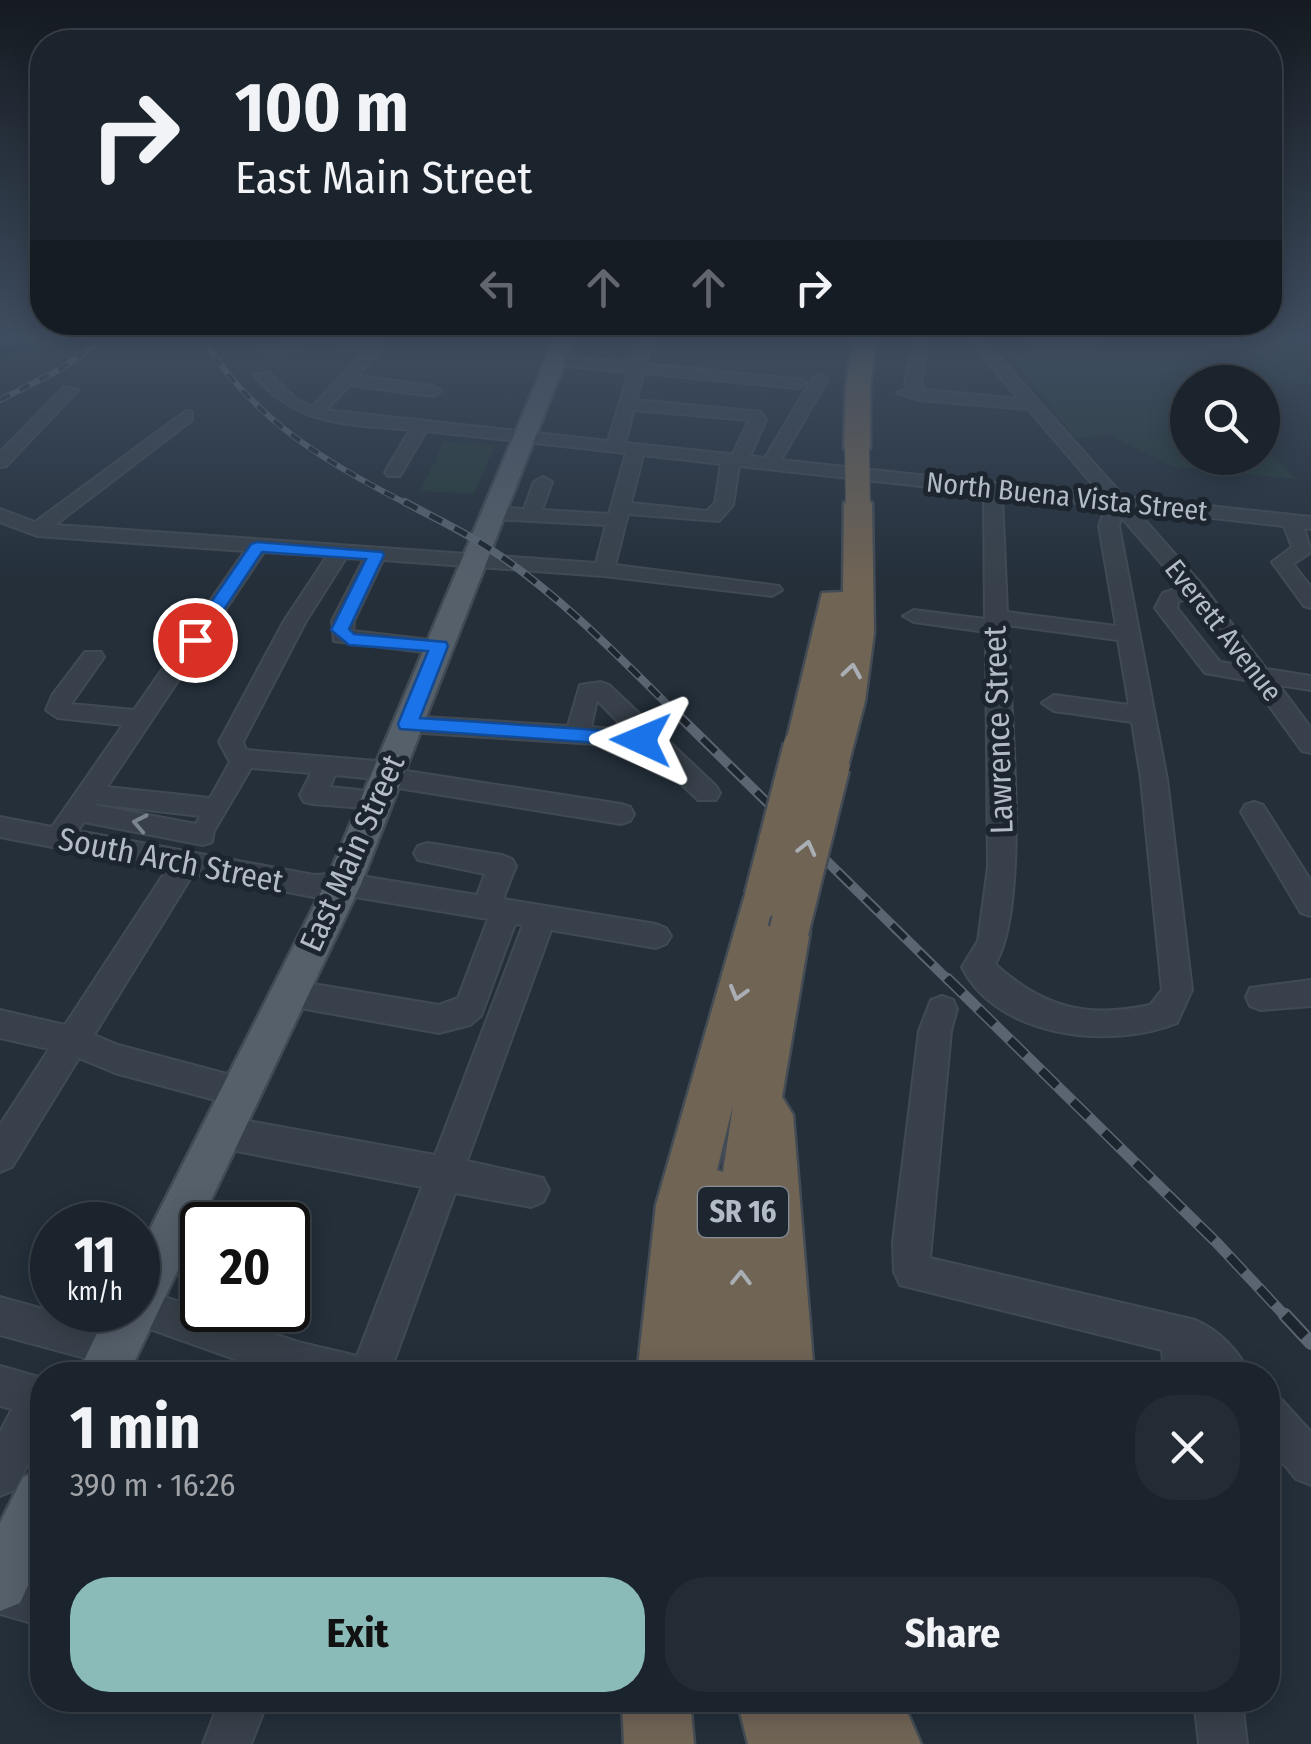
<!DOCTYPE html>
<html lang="en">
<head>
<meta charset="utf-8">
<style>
  body { margin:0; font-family:"Fira Sans Condensed",sans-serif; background:#242b34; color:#f1f3f6; height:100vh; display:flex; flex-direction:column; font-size:38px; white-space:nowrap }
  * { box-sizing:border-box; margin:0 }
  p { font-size:32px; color:#a0a4a9 }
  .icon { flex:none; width:55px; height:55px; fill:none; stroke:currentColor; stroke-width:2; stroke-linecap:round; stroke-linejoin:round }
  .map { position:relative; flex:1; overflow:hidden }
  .panel { position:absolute; left:30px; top:1362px; width:1250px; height:350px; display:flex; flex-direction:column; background:#1b232c; border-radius:40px; box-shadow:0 5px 25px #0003,0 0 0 2px #394048 }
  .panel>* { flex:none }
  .top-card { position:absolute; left:30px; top:30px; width:1252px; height:305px; border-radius:40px; box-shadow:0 5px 25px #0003,0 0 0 2px #394048; background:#1b232c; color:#f1f3f6; overflow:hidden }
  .fabs { position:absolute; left:1170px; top:365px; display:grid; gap:20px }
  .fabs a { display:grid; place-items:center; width:110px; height:110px; border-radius:50%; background:#1b232c; box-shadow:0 5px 25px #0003,0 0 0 2px #394048; font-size:50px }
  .speed { position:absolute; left:30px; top:1202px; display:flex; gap:20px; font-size:50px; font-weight:700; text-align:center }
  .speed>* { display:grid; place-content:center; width:130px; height:130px; border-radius:50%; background:#1b232c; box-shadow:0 5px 25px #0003,0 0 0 2px #394048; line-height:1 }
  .speed small { font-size:25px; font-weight:400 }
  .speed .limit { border:5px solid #111; border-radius:15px; background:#fff; color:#111 }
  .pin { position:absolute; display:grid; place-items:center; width:85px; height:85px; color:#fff; margin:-42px; border:5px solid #fff; border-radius:50%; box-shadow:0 2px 10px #0007 }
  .me { position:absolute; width:110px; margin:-55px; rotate:271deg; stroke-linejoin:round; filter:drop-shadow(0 0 8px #0008) }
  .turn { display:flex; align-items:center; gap:35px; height:210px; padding:0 40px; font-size:45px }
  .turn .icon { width:130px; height:130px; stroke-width:2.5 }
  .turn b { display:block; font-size:70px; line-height:85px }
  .lanes { display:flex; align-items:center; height:95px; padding:0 40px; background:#0003; justify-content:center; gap:50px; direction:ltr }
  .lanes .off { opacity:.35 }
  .round { display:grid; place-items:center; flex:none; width:105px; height:105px; border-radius:40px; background:#242b34 }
  .summary { display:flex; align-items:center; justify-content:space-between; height:170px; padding:0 40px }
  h1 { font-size:60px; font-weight:700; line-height:75px }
  .cta { display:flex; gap:20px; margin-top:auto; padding:20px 40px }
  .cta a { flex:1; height:115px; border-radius:40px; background:#8bbbb9; color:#111; font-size:40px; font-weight:700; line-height:115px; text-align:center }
  .cta a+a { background:#242b34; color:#f1f3f6 }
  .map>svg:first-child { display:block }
  .green { fill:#263a3b }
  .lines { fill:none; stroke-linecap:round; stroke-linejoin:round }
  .river { fill:#182737; fill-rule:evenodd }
  .minor-casing { stroke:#414a53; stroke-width:4 }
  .major-casing { stroke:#414a53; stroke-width:5 }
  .highway-casing { stroke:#434c55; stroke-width:5 }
  .minor { fill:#38414b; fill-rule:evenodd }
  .major { fill:#56606b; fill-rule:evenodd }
  .highway { fill:#706455; fill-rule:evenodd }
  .rail-far4-casing { stroke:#5a6571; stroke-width:6 }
  .rail-far3-casing { stroke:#5a6571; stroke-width:8 }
  .rail-far2-casing { stroke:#5a6571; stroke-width:10 }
  .rail-far1-casing { stroke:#5a6571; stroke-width:11 }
  .rail-casing { stroke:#5a6571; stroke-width:14 }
  .rail-far4 { stroke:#1d262f; stroke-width:4; stroke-dasharray:11; stroke-linecap:butt }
  .rail-far3 { stroke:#1d262f; stroke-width:5; stroke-dasharray:14; stroke-linecap:butt }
  .rail-far2 { stroke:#1d262f; stroke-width:6; stroke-dasharray:19; stroke-linecap:butt }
  .rail-far1 { stroke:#1d262f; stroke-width:8; stroke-dasharray:22; stroke-linecap:butt }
  .rail { stroke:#1d262f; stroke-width:10; stroke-dasharray:29; stroke-linecap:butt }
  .highway-bridge-far1-casing { stroke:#434c55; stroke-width:26; stroke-linecap:butt }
  .highway-bridge-casing { stroke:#434c55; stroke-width:44; stroke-linecap:butt }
  .highway-bridge-far1 { stroke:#706455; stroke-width:24 }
  .highway-bridge { stroke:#706455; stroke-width:39 }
  .oneway { stroke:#a9afb5 }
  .oneway2 { stroke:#7c858f }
  .route { fill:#1a73e8; stroke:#114b97; stroke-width:2.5 }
  .labels { text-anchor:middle; stroke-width:10; stroke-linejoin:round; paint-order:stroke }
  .far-street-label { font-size:28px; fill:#b3bcc6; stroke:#1d262f }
  .shield { fill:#1d262f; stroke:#868f99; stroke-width:2.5 }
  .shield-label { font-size:30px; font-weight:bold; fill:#b3bcc6 }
  .street-label { font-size:32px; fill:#b3bcc6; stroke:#1d262f }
</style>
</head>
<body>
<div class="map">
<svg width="1311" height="1744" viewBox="0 0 1311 1744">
  <rect width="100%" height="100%" fill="#242f3a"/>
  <g class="green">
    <polygon points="997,338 1311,338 1311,384 1188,382 1188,458 1262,458 1263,446 1296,479 1174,467 1109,435 1076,439"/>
    <polygon points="444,442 495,445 474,494 420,491"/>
  </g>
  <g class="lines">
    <polygon class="river" points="64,338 121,338 112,344 0,358 0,346"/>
    <g class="minor-casing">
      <g id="minor">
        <path d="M 306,338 L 385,340 L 385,346 L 357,376 L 433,386 L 441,391 L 433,396 L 350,385 L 326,410 L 608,441 L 629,372 L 556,365 L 548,360 L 556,355 L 631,363 L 639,338 L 653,338 L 646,364 L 804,380 L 806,383 L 798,388 L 644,373 L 636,400 L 761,412 L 766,420 L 750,456 L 765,458 L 812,379 L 820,374 L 828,379 L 781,460 L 1102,495 L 1028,409 L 920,400 L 897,393 L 909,389 L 905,382 L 915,338 L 929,338 L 921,382 L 925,390 L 1019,399 L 967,338 L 982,338 L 1124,497 L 1311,517 L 1311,529 L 1304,528 L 1311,552 L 1293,564 L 1311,587 L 1311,608 L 1304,606 L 1272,562 L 1292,547 L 1284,526 L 1135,509 L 1203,586 L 1266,669 L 1311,676 L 1311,690 L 1279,685 L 1311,728 L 1311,753 L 1302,751 L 1251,681 L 1205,673 L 1155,608 L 1163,593 L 1182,587 L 1121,517 L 1119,526 L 1167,779 L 1192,990 L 1177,1023 C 1112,1050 997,1038 962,967 L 978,941 L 988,867 L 986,632 L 914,622 L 903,616 L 914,610 L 985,619 L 984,493 L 739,466 L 733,505 L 719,521 L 628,514 L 615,565 L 779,586 L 782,590 L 772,596 L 604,576 L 383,560 L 354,621 L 353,631 L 447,642 L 450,647 L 439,654 L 334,641 L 332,621 L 364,559 L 346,558 L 306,621 L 243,742 L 246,750 L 388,762 L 400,770 L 621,804 L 630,807 L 634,814 L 630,821 L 621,824 L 386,786 L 374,779 L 335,775 L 330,787 L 386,793 L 390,800 L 386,807 L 377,809 L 313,804 L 304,802 L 300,795 L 311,773 L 251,768 L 214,831 L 212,842 L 203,845 L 84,822 L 78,831 L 314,875 L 343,873 L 477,895 L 485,874 L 418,860 L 414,853 L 418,846 L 428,843 L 502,855 L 512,859 L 516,866 L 503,899 L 656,924 L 666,928 L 671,936 L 666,944 L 656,948 L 551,930 L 467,1161 L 543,1178 L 549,1190 L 543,1202 L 531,1207 L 455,1193 L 389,1375 L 279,1375 L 125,1320 L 120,1310 L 138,1310 L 138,1288 L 298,1342 L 357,1356 L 422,1187 L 221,1148 L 209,1143 L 204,1132 L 209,1121 L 221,1116 L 435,1155 L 523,925 L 515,924 L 481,1016 L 470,1025 L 439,1033 L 289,1006 L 278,1002 L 274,993 L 278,984 L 289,980 L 439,1005 L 458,998 L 488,919 L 343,895 L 314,897 L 193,874 L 94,1035 L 118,1045 L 253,1081 L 257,1092 L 253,1103 L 241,1107 L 115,1073 L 79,1058 L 12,1167 L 0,1172 L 0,1125 L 49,1049 L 0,1038 L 0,1010 L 65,1025 L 167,869 L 0,837 L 0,817 L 52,827 L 123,725 L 58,718 L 46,710 L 53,694 L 85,652 L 101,652 L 104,657 L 71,704 L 134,710 L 245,551 L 37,536 L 0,522 L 0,509 L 35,522 L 186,411 L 192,412 L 192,420 L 55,525 L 596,563 L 606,525 L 493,519 L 484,513 L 493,507 L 524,509 L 534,482 L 543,477 L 552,482 L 542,510 L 609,514 L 626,453 L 426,431 L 400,476 L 388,476 L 385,472 L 410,430 C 347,423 299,428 254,375 L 268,372 L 296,399 L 312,407 L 366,349 L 317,345 L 267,354 L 259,349 ZM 634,410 L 749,420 L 733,454 L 729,454 L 625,443 ZM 643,455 L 721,464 L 715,503 L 707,511 L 631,503 ZM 1002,495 L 1106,506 L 1099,526 L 1116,626 L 1007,612 ZM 264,552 L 327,556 L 284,621 L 219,742 L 230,762 L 210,798 L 107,787 ZM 1190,598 L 1239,665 L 1220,662 L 1177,608 L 1179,601 ZM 1007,625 L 1118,640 L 1129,705 L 1054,695 L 1042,703 L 1054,711 L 1132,722 L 1141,779 L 1162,990 L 1150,1005 C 1087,1019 1042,1007 995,964 C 1031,907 1010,700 1007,625 ZM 95,805 L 96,804 L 200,816 L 196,824 Z"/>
        <polygon points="1027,338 1046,341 1093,338 1097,344 1090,348 1042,350"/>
        <polygon points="64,387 78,390 6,466 0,467 0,452"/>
        <path d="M 601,682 L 609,685 L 716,786 L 720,793 L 716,800 L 698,800 L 643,747 L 408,732 L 396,724 L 408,716 L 568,726 L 580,685 ZM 597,700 L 626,730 L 591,727 Z"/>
        <polygon points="1254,802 1263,805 1311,881 1311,916 1301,913 1241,812 1245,805"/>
        <polygon points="1311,980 1311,1006 1261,1010 1250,1006 1246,997 1250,988"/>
        <path d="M 942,996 L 953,1000 L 957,1009 L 951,1031 L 930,1258 L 1195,1320 C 1218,1329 1240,1352 1250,1375 L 1164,1375 L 1162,1350 L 900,1285 L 894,1272 L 893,1242 L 919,1031 L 931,1000 Z"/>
        <polygon points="0,1297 129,1333 134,1347 129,1361 115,1366 0,1335"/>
        <polygon points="0,1366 42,1378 42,1434 15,1490 0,1496 0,1432 12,1409 0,1406"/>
        <polygon points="1268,1394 1282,1400 1311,1432 1311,1485 1296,1479 1268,1445"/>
        <polygon points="0,1570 42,1582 42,1626 0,1614"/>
        <polygon points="220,1700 268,1700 251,1744 203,1744"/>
        <polygon points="1194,1700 1242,1700 1247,1744 1199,1744"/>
      </g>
    </g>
    <g class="major-casing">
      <g id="major">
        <polygon points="555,338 574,338 361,884 128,1375 77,1375 108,1310 138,1310 138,1253 325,884"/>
        <polygon points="42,1469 42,1555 20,1603 0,1611 0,1523 23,1477"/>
      </g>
    </g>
    <g class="highway-casing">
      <g id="highway">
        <polygon points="854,338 876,338 870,386 870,448 857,456 844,448 846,386"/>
        <polygon points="858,495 872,503 874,633 865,701 848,766 843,775 830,779 817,775 812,766 815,756 803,759 790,756 785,747 822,593 843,592 844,503"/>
        <path d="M 764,882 L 778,887 L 784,898 L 780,917 L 789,914 L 804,919 L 810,931 L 782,1097 L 793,1115 L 814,1375 L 637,1375 L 656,1205 L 744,898 L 750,887 ZM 733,1105 L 723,1172 L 717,1170 Z"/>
        <polygon points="622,1700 690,1700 694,1744 624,1744"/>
        <polygon points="737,1700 902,1700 921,1744 748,1744"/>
      </g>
    </g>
    <use href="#minor" class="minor"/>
    <use href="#major" class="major"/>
    <use href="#highway" class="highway"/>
    <g class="rail-far4-casing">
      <g id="rail-far4">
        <path d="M 202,338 C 255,421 324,461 409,505"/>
        <polyline points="0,400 59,370 106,338"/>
      </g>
    </g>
    <g class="rail-far3-casing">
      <path id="rail-far3" d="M 405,502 C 434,518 465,532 493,551 C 562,597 619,657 678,715"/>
    </g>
    <g class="rail-far2-casing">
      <polyline id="rail-far2" points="675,712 949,981"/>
    </g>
    <g class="rail-far1-casing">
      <polyline id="rail-far1" points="947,978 1217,1243 1287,1318"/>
    </g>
    <g class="rail-casing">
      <polyline id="rail" points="1285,1315 1311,1343"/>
    </g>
    <use href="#rail-far4" class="rail-far4"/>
    <use href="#rail-far3" class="rail-far3"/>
    <use href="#rail-far2" class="rail-far2"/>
    <use href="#rail-far1" class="rail-far1"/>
    <use href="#rail" class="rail"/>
    <g class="highway-bridge-far1-casing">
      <polyline id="highway-bridge-far1" points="857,448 858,503"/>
    </g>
    <g class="highway-bridge-casing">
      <g id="highway-bridge">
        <polyline points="764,898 803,747"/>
        <polyline points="789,931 830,766"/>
      </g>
    </g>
    <use href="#highway-bridge-far1" class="highway-bridge-far1"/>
    <use href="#highway-bridge" class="highway-bridge"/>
  </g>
  <defs><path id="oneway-chevron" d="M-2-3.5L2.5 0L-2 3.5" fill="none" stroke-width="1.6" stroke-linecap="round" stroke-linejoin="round" transform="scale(2.5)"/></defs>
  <g class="oneway">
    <use href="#oneway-chevron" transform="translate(852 671) rotate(-81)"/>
    <use href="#oneway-chevron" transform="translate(807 848) rotate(-76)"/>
    <use href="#oneway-chevron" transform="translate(738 993) rotate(106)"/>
    <use href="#oneway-chevron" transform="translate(741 1278) rotate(-89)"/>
  </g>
  <use class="oneway2" href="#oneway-chevron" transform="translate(140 823) rotate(-169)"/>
  <linearGradient id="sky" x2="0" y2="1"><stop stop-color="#141a20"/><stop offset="0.58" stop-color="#3f4d60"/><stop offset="1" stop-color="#3f4d60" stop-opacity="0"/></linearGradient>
  <rect width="1311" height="582" fill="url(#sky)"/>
  <polygon class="route" points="257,542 382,552 384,555 349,629 354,634 446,642 448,646 420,718 641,733 651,740 641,746 400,729 398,724 428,651 349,645 331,630 366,559 262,552 201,644 188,644 188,636 251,544"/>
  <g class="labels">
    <g class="far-street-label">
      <text transform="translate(1067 496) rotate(6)" y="10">North Buena Vista Street</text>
      <text transform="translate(1224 630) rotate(52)" y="10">Everett Avenue</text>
    </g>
    <rect class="shield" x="698" y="1187" width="90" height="50" rx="8"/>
    <g class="shield-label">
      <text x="743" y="1222">SR 16</text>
    </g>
    <g class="street-label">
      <text transform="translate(998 730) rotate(-92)" y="11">Lawrence Street</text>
      <text transform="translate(352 853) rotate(-66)" y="11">East Main Street</text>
      <text transform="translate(171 860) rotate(11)" y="11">South Arch Street</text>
    </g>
  </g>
</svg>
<div class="fabs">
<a><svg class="icon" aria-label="search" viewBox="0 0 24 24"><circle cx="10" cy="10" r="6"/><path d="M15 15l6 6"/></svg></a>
</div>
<div class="speed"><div>11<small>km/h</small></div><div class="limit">20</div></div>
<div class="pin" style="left:195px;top:640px;background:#d93025"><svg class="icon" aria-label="arrive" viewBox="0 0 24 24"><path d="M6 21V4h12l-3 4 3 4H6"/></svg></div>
<svg class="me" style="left:641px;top:740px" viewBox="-20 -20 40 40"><path d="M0-17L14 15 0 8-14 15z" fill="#1a73e8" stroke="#fff" stroke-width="4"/></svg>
<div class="top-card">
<div class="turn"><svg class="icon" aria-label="right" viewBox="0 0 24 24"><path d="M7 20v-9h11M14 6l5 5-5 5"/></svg><div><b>100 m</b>East Main Street</div></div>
<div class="lanes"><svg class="icon off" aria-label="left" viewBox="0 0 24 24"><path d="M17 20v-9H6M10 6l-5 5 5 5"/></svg><svg class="icon off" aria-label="ahead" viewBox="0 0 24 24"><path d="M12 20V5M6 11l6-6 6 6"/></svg><svg class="icon off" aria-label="ahead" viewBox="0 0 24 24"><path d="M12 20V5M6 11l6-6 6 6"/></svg><svg class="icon" aria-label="right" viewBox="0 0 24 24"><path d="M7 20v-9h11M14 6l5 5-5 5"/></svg></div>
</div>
<section class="panel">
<div class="summary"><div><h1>1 min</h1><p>390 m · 16:26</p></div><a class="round"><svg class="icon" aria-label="close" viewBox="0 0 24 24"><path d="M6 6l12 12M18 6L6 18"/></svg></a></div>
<div class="cta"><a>Exit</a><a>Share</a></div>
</section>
</div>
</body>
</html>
